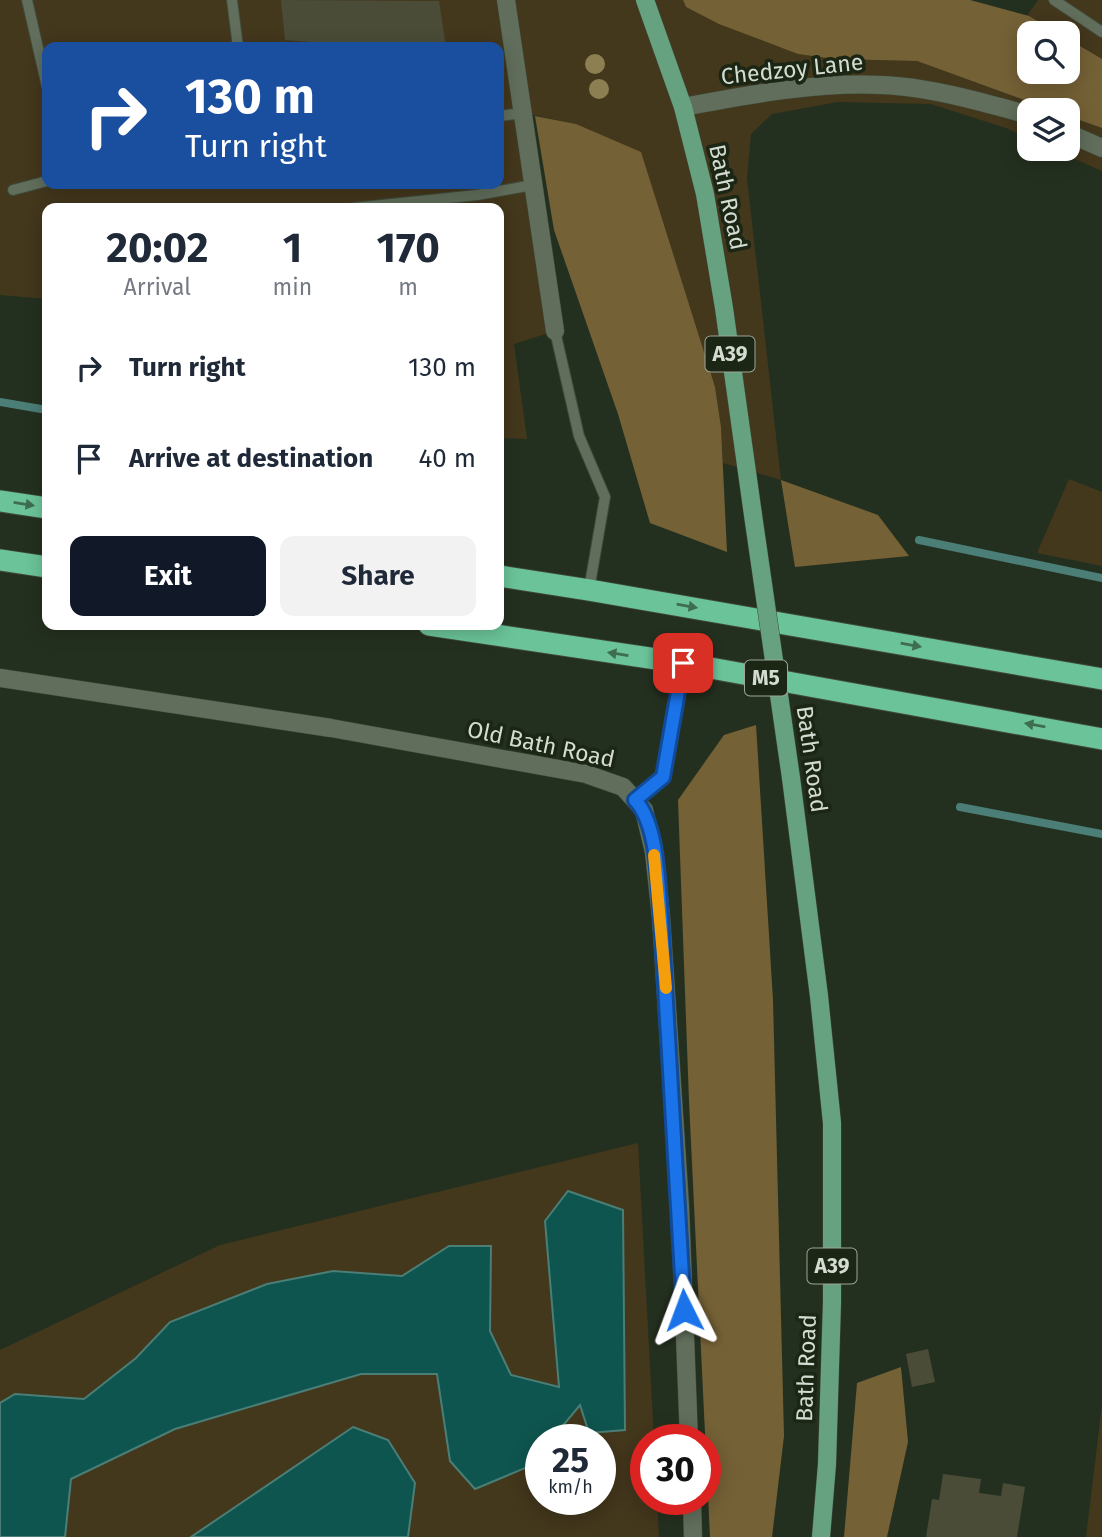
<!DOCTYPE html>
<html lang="en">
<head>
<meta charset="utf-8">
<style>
  body { margin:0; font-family:"Fira Sans",sans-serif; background:#f2f2f3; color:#1f2937; height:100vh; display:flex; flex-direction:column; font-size:26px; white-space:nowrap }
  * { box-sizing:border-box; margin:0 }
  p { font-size:23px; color:#747a83 }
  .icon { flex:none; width:38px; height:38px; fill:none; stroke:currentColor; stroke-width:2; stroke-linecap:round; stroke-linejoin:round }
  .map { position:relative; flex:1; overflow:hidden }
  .sheet { position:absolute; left:42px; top:203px; width:462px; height:427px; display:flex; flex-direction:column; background:#fff; border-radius:14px; box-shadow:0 4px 18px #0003 }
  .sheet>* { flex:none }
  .guide { position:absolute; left:42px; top:42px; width:462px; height:147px; border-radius:14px; box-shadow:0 4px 18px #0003; background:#1a4fa0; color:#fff; overflow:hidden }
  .fabs { position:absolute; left:1017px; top:21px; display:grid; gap:14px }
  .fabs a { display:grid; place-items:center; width:63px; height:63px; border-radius:14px; background:#fff; box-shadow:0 4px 18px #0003; font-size:35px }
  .speed { position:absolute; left:525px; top:1424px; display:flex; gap:14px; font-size:35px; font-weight:700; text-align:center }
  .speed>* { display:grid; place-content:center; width:91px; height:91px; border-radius:50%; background:#fff; box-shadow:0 4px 18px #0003; line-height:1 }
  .speed small { font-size:18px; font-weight:400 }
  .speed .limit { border:10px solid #d22; background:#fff; color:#111 }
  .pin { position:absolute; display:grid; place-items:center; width:60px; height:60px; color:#fff; margin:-30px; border-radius:14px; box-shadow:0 4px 10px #0006 }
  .me { position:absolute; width:77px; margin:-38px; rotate:357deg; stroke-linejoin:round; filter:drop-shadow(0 0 5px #0008) }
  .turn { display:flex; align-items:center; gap:24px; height:147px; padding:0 28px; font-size:32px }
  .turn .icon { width:91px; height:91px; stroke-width:2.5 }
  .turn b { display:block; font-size:49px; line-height:60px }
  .eta { display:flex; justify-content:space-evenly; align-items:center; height:119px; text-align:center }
  .eta b { font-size:42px; font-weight:700; line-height:49px }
  .button { display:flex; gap:14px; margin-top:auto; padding:14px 28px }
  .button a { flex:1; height:80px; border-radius:14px; background:#111827; color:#fff; font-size:28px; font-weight:700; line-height:80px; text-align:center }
  .button a+a { background:#f2f2f3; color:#1f2937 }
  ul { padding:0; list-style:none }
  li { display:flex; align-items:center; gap:21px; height:91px; padding:0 28px }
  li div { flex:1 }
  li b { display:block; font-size:26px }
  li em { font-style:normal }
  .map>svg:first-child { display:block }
  .green { fill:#43371c; fill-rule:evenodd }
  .forest { fill:#756136 }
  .water { fill:#0f554f; stroke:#4a7e76; stroke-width:2 }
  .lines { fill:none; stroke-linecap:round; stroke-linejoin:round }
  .stream { stroke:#4a7e76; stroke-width:8 }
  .building { fill:#4b4c37 }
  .lane-casing { stroke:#414b3c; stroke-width:12 }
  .street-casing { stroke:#414b3c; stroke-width:19 }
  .primary-casing { stroke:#414b3c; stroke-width:19 }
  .highway-casing { stroke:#414b3c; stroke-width:23 }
  .lane { stroke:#616e5b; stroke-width:10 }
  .street { stroke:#616e5b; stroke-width:18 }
  .primary { stroke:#67a280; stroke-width:18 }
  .highway { stroke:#6bc499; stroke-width:21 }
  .primary-bridge-casing { stroke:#414b3c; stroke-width:19; stroke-linecap:butt }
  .primary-bridge { stroke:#67a280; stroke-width:18 }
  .tree { fill:#8c8052 }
  .oneway { fill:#3f6d50 }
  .route-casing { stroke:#114b97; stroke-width:18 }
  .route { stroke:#1a73e8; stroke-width:12 }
  .slow { stroke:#f59e0b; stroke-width:12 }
  .labels { text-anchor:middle; stroke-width:7; stroke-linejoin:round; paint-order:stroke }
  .shield { fill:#1b2615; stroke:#9ca599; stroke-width:2 }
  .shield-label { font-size:21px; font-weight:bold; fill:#d4dcd1 }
  .street-label { font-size:23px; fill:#d4dcd1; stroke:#1b2615 }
</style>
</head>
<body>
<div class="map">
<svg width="1102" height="1537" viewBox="0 0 1102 1537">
  <rect width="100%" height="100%" fill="#24301f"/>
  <g class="green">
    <path d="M 0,0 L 683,0 L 686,7 L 835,59 L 917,61 L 1052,110 L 1029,110 L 1029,139 L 1006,128 L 931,104 L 838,102 L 772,114 L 751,134 L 747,178 L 781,480 L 723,463 L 721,427 L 715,387 L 576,124 L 524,113 L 555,331 L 514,344 L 527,439 L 499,438 L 499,208 L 47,208 L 47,299 L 0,295 ZM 47,47 L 499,47 L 499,184 L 47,184 Z"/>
    <path d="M 1038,0 L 1102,0 L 1102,120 L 990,69 ZM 1029,33 L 1068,33 L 1068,72 L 1029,72 Z"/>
    <polygon points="1068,116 1102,128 1102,171 1052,149 1068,149"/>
    <polygon points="1069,479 1102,492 1102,566 1037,553"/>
    <polygon points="638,1143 654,1440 646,1440 646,1500 657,1500 659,1537 408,1537 415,1483 353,1428 191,1537 65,1537 71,1480 175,1429 361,1374 437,1374 450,1461 530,1466 541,1453 541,1500 600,1500 600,1440 551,1440 580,1405 545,1222 559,1388 511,1375 490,1331 490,1246 449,1246 402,1276 333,1271 170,1322 136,1358 84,1399 15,1394 0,1403 0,1350 220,1245"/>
    <polygon points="1102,1405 1102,1537 1086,1537"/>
  </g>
  <g class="forest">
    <polygon points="683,0 970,0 1029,16 1058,33 1029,33 1029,72 1068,72 1068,39 1102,59 1102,128 1068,116 1068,110 1052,110 917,61 835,59 798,54 719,24 686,7"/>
    <polygon points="535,116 576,124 641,152 715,387 721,427 727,552 650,523 618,414 554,230"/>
    <polygon points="781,480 878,515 909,556 795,567"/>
    <polygon points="756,725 773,1000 784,1436 772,1537 710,1537 689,1101 678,800 724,735"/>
    <polygon points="901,1367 908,1442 887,1537 844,1537 857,1383"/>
  </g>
  <g class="water">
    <polygon points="568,1191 623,1210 625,1430 589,1433 580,1405 551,1440 541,1440 541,1453 530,1466 475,1489 450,1461 437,1374 361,1374 175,1429 71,1479 65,1537 0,1537 0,1403 15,1394 84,1399 136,1358 170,1322 267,1284 333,1271 402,1276 449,1246 491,1246 490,1331 511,1375 559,1387 545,1221"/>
    <polygon points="353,1427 388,1440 415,1483 408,1537 191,1537"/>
  </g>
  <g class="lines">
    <g class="stream">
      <polyline points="0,402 47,410"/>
      <polyline points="919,540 1102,578"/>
      <polyline points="960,807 1102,834"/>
    </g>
  </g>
  <g class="building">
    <polygon points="281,0 439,1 446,47 312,47 311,42 285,40"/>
    <polygon points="928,1349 935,1382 912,1387 906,1354"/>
    <polygon points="943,1474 981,1479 979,1493 1001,1496 1003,1483 1025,1487 1017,1537 926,1537 932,1499 939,1500"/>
  </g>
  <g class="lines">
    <g class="lane-casing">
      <g id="lane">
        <polyline points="27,0 47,87"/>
        <polyline points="232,0 238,47"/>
        <polyline points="1054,0 1102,32"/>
        <polyline points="499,116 523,113"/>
        <polyline points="13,190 47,181"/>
        <polyline points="353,208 477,195 533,185"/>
        <polyline points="555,331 579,436 605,497 589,590"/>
        <polyline points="635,800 663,777 683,663"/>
      </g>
    </g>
    <g class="street-casing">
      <g id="street">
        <polyline points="506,0 555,331"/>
        <path d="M 683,107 C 748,95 815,82 881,85 C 914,86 946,93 977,101 C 995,106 1012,109 1029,116"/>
        <polyline points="1068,133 1102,148"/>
        <polyline points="0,678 331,728 586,774 623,787 644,810 654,852 661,917 680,1206 689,1440"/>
        <polyline points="692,1500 693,1537"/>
      </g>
    </g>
    <g class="primary-casing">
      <g id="primary">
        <polyline points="645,0 683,107 705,194 724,308 753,515"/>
        <polyline points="791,778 819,996 832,1123 832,1302 827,1464 821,1537"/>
      </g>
    </g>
    <g class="highway-casing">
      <g id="highway">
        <polyline points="0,501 47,508"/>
        <polyline points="0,560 47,567"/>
        <polyline points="499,576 589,590 1102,679"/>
        <polyline points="429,625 683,663 1102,739"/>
      </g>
    </g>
    <use href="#lane" class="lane"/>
    <use href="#street" class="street"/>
    <use href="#primary" class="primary"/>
    <use href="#highway" class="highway"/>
    <g class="primary-bridge-casing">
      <polyline id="primary-bridge" points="753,515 791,778"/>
    </g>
    <use href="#primary-bridge" class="primary-bridge"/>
  </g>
  <g class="tree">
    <circle cx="595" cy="64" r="10"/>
    <circle cx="599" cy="89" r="10"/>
  </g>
  <defs><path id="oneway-solid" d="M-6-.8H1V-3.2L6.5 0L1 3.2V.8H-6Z" transform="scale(1.75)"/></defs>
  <g class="oneway">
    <use href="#oneway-solid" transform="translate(24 504) rotate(9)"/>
    <use href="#oneway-solid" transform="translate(687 606) rotate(10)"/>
    <use href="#oneway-solid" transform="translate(911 645) rotate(10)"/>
    <use href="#oneway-solid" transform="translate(618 654) rotate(-171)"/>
    <use href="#oneway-solid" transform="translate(1035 725) rotate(-170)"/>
  </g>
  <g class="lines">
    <g class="route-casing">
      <path id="route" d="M 683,663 L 663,777 L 635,800 C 658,824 658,884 661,917 L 684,1310"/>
    </g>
    <use href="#route" class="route"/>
    <polyline class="slow" points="654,855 666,988"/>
  </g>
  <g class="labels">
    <g class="shield">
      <rect x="705.5" y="336.5" width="49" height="35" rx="5"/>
      <rect x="745" y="660.5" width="42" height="35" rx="5"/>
      <rect x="807.5" y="1248.5" width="49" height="35" rx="5"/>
    </g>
    <g class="shield-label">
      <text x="730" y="361">A39</text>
      <text x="766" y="685">M5</text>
      <text x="832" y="1273">A39</text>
    </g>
    <g class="street-label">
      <text transform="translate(792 69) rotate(-6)" y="8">Chedzoy Lane</text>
      <text transform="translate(728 197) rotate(78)" y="8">Bath Road</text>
      <text transform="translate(541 744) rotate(12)" y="8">Old Bath Road</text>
      <text transform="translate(812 759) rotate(82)" y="8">Bath Road</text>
      <text transform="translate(806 1368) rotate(-88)" y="8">Bath Road</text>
    </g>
  </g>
</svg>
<div class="fabs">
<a><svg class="icon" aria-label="search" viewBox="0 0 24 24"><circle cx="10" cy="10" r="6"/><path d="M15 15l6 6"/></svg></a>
<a><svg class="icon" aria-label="layers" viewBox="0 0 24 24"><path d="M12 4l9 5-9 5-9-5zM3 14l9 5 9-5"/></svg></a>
</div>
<div class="speed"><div>25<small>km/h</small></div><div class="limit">30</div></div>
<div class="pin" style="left:683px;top:663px;background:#d93025"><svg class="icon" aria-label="arrive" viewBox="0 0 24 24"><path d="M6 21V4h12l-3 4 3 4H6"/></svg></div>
<svg class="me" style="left:684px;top:1310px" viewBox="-20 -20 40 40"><path d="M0-17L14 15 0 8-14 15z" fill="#1a73e8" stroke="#fff" stroke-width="4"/></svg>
<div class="guide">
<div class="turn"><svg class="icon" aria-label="right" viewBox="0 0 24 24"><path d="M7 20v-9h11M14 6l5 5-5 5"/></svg><div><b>130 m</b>Turn right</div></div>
</div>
<section class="sheet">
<div class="eta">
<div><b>20:02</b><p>Arrival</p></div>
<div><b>1</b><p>min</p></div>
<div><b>170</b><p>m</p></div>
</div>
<ul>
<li><svg class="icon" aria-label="right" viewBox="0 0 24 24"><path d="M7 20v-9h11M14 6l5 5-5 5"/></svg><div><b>Turn right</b></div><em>130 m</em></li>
<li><svg class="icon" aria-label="arrive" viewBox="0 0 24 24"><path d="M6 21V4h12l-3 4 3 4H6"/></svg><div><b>Arrive at destination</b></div><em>40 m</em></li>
</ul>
<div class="button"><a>Exit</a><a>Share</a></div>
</section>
</div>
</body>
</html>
